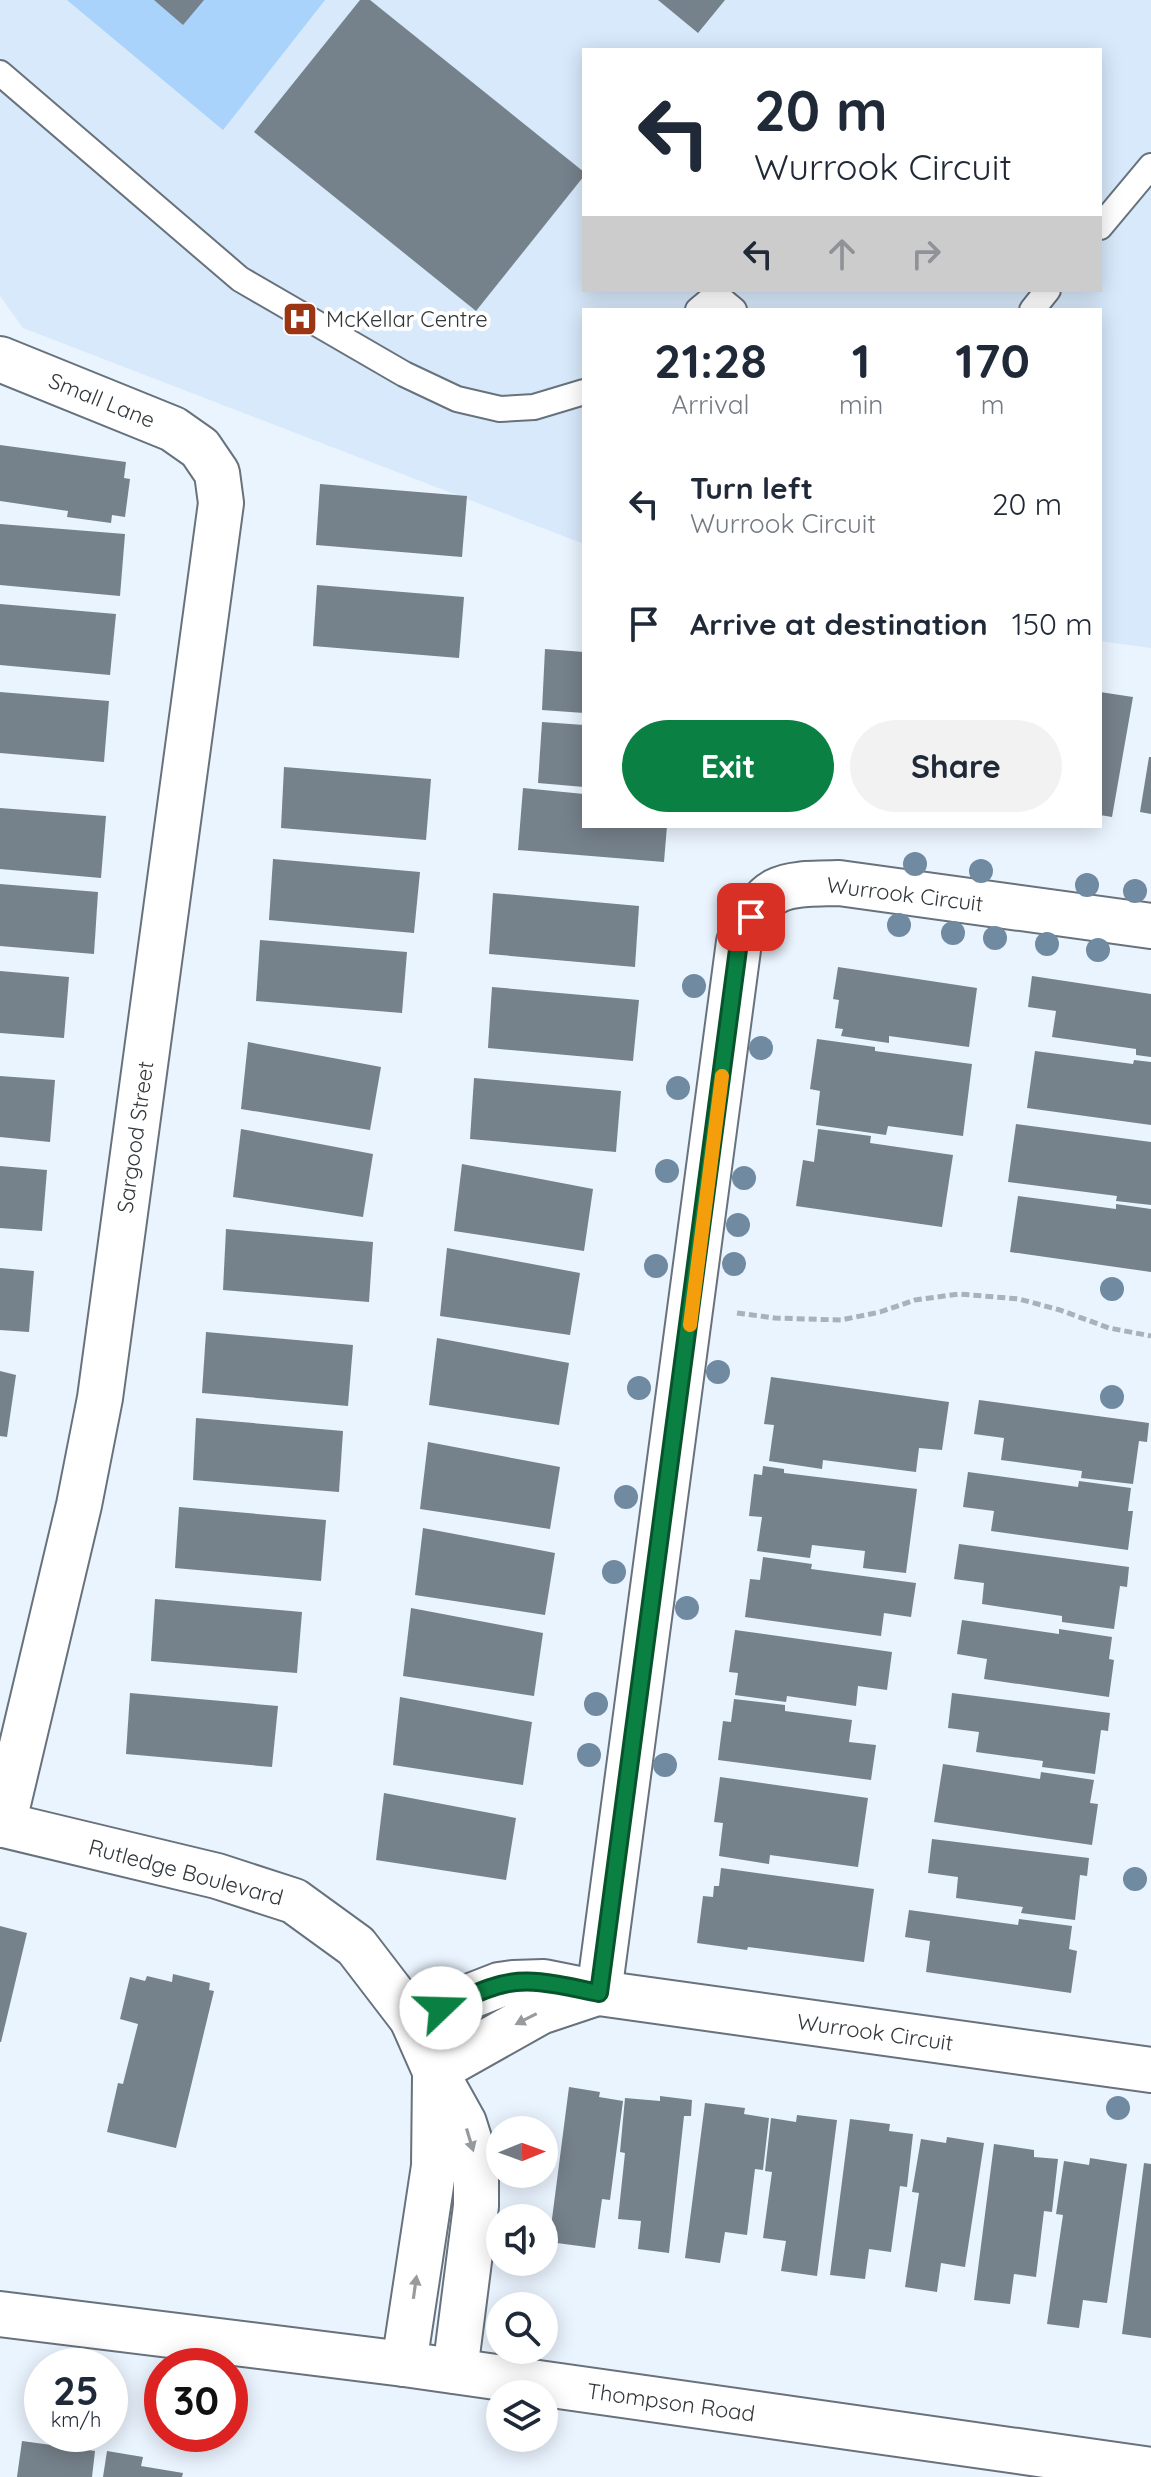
<!DOCTYPE html>
<html lang="en">
<head>
<meta charset="utf-8">
<style>
  body { margin:0; font-family:Quicksand,sans-serif; background:#f2f2f3; color:#1f2937; height:100vh; display:flex; flex-direction:column; font-size:30px; white-space:nowrap }
  * { box-sizing:border-box; margin:0 }
  p { font-size:26px; color:#747a83 }
  .icon { flex:none; width:44px; height:44px; fill:none; stroke:currentColor; stroke-width:2; stroke-linecap:round; stroke-linejoin:round }
  .map { position:relative; flex:1; overflow:hidden }
  .side { position:absolute; left:582px; top:308px; width:520px; height:520px; display:flex; flex-direction:column; background:#fff; border-radius:0px; box-shadow:0 4px 20px #0003 }
  .side>* { flex:none }
  .banner { position:absolute; left:582px; top:48px; width:520px; height:244px; border-radius:0px; box-shadow:0 4px 20px #0003; background:#fff; color:#1f2937; overflow:hidden }
  .needle { width:52px; rotate:89deg }
  .buttons { position:absolute; left:486px; top:2116px; display:grid; gap:16px }
  .buttons a { display:grid; place-items:center; width:72px; height:72px; border-radius:50%; background:#fff; box-shadow:0 4px 20px #0003; font-size:40px }
  .speed { position:absolute; left:24px; top:2348px; display:flex; gap:16px; font-size:40px; font-weight:700; text-align:center }
  .speed>* { display:grid; place-content:center; width:104px; height:104px; border-radius:50%; background:#fff; box-shadow:0 4px 20px #0003; line-height:1 }
  .speed small { font-size:20px; font-weight:400 }
  .speed .limit { border:12px solid #d22; background:#fff; color:#111 }
  .pin { position:absolute; display:grid; place-items:center; width:68px; height:68px; color:#fff; margin:-34px; border-radius:16px; box-shadow:0 4px 12px #0006 }
  .me { position:absolute; width:88px; margin:-44px; rotate:69deg; stroke-linejoin:round; filter:drop-shadow(0 0 6px #0008) }
  .turn { display:flex; align-items:center; gap:28px; height:168px; padding:0 40px; font-size:36px }
  .turn .icon { width:104px; height:104px; stroke-width:2.5 }
  .turn b { display:block; font-size:56px; line-height:68px }
  .lanes { display:flex; align-items:center; height:76px; padding:0 40px; background:#0003; justify-content:center; gap:40px; direction:ltr }
  .lanes .off { opacity:.35 }
  .eta { display:flex; justify-content:space-evenly; align-items:center; height:136px; text-align:center }
  .eta b { font-size:48px; font-weight:700; line-height:56px }
  .action { display:flex; gap:16px; margin-top:auto; padding:16px 40px }
  .action a { flex:1; height:92px; border-radius:48px; background:#0b8043; color:#fff; font-size:32px; font-weight:700; line-height:92px; text-align:center }
  .action a+a { background:#f2f2f3; color:#1f2937 }
  ul { padding:0; list-style:none }
  li { display:flex; align-items:center; gap:24px; height:120px; padding:0 40px }
  li div { flex:1 }
  li b { display:block; font-size:30px }
  li em { font-style:normal }
  .map>svg:first-child { display:block }
  .built { fill:#d7e9fb; fill-rule:evenodd }
  .green { fill:#a9d3fa }
  .building { fill:#75818b }
  .lines { fill:none; stroke-linecap:round; stroke-linejoin:round }
  .lane-casing { stroke:#67727c; stroke-width:28 }
  .street-casing { stroke:#67727c; stroke-width:48 }
  .secondary-casing { stroke:#67727c; stroke-width:48 }
  .path { stroke:#a9b1b9; stroke-width:5; stroke-dasharray:8 4; stroke-linecap:butt }
  .lane { stroke:#fff; stroke-width:24 }
  .street { stroke:#fff; stroke-width:44 }
  .secondary { stroke:#fff; stroke-width:44 }
  .tree { fill:#6f8aa1 }
  .oneway { fill:#989b9d }
  .route-casing { stroke:#07532c; stroke-width:20 }
  .route { stroke:#0b8043; stroke-width:14 }
  .slow { stroke:#f59e0b; stroke-width:14 }
  .labels { text-anchor:middle; stroke-width:8; stroke-linejoin:round; paint-order:stroke }
  .poi-label { font-size:22px; fill:#32373b; stroke:#fff; text-anchor:start }
  .street-label { font-size:22px; fill:#32373b; stroke:#fff }
</style>
</head>
<body>
<div class="map">
<svg width="1151" height="2477" viewBox="0 0 1151 2477">
  <rect width="100%" height="100%" fill="#eaf4fe"/>
  <path class="built" d="M 0,0 L 1151,0 L 1151,648 L 1100,641 L 1100,310 L 584,310 L 584,544 L 23,328 L 0,296 ZM 584,50 L 1100,50 L 1100,290 L 584,290 Z"/>
  <polygon class="green" points="67,0 325,0 223,130"/>
  <g class="building">
    <polygon points="154,0 204,0 183,25"/>
    <polygon points="360,0 370,0 584,172 584,176 476,311 254,132"/>
    <polygon points="658,0 725,0 698,33"/>
    <polygon points="0,445 126,462 124,478 130,479 125,517 112,515 111,523 67,517 68,511 0,501"/>
    <polygon points="320,484 467,496 462,557 316,545"/>
    <polygon points="0,524 125,534 120,596 0,585"/>
    <polygon points="317,585 464,597 459,658 313,646"/>
    <polygon points="0,604 116,614 110,675 0,665"/>
    <polygon points="545,649 584,652 584,713 542,710"/>
    <polygon points="0,692 109,701 104,762 0,753"/>
    <polygon points="1100,692 1133,697 1112,817 1100,815"/>
    <polygon points="542,722 584,725 584,787 538,783"/>
    <polygon points="1149,757 1151,757 1151,814 1140,812"/>
    <polygon points="284,767 431,779 426,840 281,828"/>
    <polygon points="523,788 584,794 584,826 667,826 664,862 518,850"/>
    <polygon points="0,808 106,816 101,878 0,869"/>
    <polygon points="273,859 420,872 414,933 269,920"/>
    <polygon points="0,884 98,892 94,954 0,946"/>
    <polygon points="493,893 639,906 635,967 489,954"/>
    <polygon points="260,940 407,952 402,1013 256,1001"/>
    <polygon points="838,967 977,988 969,1047 889,1036 889,1043 841,1036 843,1029 835,1028 839,1000 833,999"/>
    <polygon points="0,971 69,977 64,1038 0,1033"/>
    <polygon points="1032,976 1151,994 1151,1057 1136,1055 1136,1049 1052,1037 1056,1011 1028,1007"/>
    <polygon points="492,987 639,1000 633,1061 488,1048"/>
    <polygon points="817,1039 875,1047 875,1051 972,1064 963,1136 888,1126 886,1135 816,1125 820,1091 810,1089"/>
    <polygon points="248,1042 381,1067 370,1130 241,1109"/>
    <polygon points="1035,1051 1133,1064 1134,1060 1151,1062 1151,1125 1027,1108"/>
    <polygon points="0,1076 55,1080 50,1142 0,1137"/>
    <polygon points="474,1078 621,1091 616,1152 470,1139"/>
    <polygon points="1016,1124 1151,1142 1151,1205 1116,1201 1117,1196 1008,1182"/>
    <polygon points="241,1129 373,1154 363,1217 233,1197"/>
    <polygon points="818,1129 871,1136 870,1143 953,1155 942,1227 796,1206 803,1160 814,1162"/>
    <polygon points="462,1164 593,1189 584,1251 454,1231"/>
    <polygon points="0,1166 47,1170 42,1231 0,1228"/>
    <polygon points="1018,1196 1116,1209 1116,1204 1151,1209 1151,1272 1010,1252"/>
    <polygon points="226,1229 373,1242 369,1302 223,1290"/>
    <polygon points="447,1248 580,1273 570,1335 440,1316"/>
    <polygon points="0,1268 34,1271 29,1332 0,1330"/>
    <polygon points="206,1332 353,1345 348,1406 202,1393"/>
    <polygon points="437,1338 569,1363 559,1425 429,1405"/>
    <polygon points="0,1371 16,1375 7,1437 0,1436"/>
    <polygon points="771,1377 949,1402 942,1450 919,1448 916,1472 823,1460 822,1469 769,1461 774,1425 764,1424"/>
    <polygon points="979,1400 1149,1423 1147,1442 1139,1441 1133,1484 1081,1478 1082,1471 1001,1460 1004,1438 974,1434"/>
    <polygon points="196,1418 343,1431 339,1492 193,1480"/>
    <polygon points="428,1442 560,1467 550,1529 420,1509"/>
    <polygon points="763,1466 784,1469 784,1473 917,1489 906,1573 863,1568 865,1551 812,1545 810,1558 757,1551 762,1517 749,1516 754,1474 762,1475"/>
    <polygon points="968,1472 1078,1487 1079,1481 1131,1488 1128,1511 1133,1511 1128,1550 991,1531 994,1511 963,1507"/>
    <polygon points="179,1507 326,1520 321,1581 175,1568"/>
    <polygon points="423,1528 555,1553 545,1615 415,1595"/>
    <polygon points="959,1544 1129,1567 1127,1587 1120,1586 1114,1629 1062,1622 1062,1616 982,1604 984,1583 954,1579"/>
    <polygon points="763,1557 812,1564 811,1569 916,1583 911,1617 884,1613 881,1636 745,1617 750,1579 760,1580"/>
    <polygon points="155,1599 302,1612 297,1673 151,1661"/>
    <polygon points="411,1608 543,1633 534,1696 403,1676"/>
    <polygon points="962,1620 1059,1634 1059,1629 1112,1637 1109,1659 1114,1660 1109,1697 984,1679 987,1659 957,1654"/>
    <polygon points="735,1630 892,1652 887,1690 858,1686 856,1706 787,1696 786,1702 735,1695 738,1673 729,1672"/>
    <polygon points="130,1693 278,1706 272,1767 126,1754"/>
    <polygon points="952,1693 1110,1713 1108,1731 1101,1730 1095,1774 1042,1767 1043,1761 976,1752 979,1732 948,1728"/>
    <polygon points="400,1697 532,1722 523,1785 393,1765"/>
    <polygon points="734,1699 785,1705 785,1711 852,1720 849,1742 876,1745 871,1780 718,1760 723,1721 731,1722"/>
    <polygon points="943,1764 1040,1779 1041,1772 1094,1780 1090,1803 1098,1804 1092,1845 934,1822"/>
    <polygon points="720,1777 868,1798 858,1867 770,1855 769,1864 719,1856 723,1823 714,1822"/>
    <polygon points="384,1793 516,1818 506,1880 376,1860"/>
    <polygon points="932,1839 1089,1858 1087,1876 1080,1875 1075,1920 1021,1913 1023,1907 956,1898 958,1877 928,1873"/>
    <polygon points="721,1868 874,1889 864,1962 748,1947 747,1950 697,1943 703,1896 713,1897 714,1886 719,1886"/>
    <polygon points="909,1910 1018,1925 1019,1919 1072,1926 1069,1949 1077,1951 1071,1993 926,1972 930,1941 905,1937"/>
    <polygon points="0,1926 27,1933 1,2042 0,2042"/>
    <polygon points="173,1974 210,1983 209,1990 214,1991 176,2148 107,2132 118,2083 123,2084 138,2024 120,2019 130,1977 145,1981 147,1976 172,1982"/>
    <polygon points="569,2087 600,2092 599,2097 623,2101 610,2200 602,2199 595,2248 549,2242"/>
    <polygon points="660,2096 692,2100 691,2116 684,2116 669,2253 638,2249 641,2221 618,2219 625,2153 620,2152 625,2098 660,2101"/>
    <polygon points="705,2103 745,2108 744,2114 769,2118 763,2170 755,2169 747,2235 725,2232 720,2263 685,2258"/>
    <polygon points="797,2115 837,2120 817,2276 781,2271 786,2241 763,2238 772,2172 765,2171 771,2118 796,2122"/>
    <polygon points="850,2119 890,2124 889,2131 913,2134 907,2187 900,2186 891,2252 869,2249 865,2279 830,2275"/>
    <polygon points="947,2137 984,2143 965,2267 941,2263 937,2292 905,2287 919,2193 912,2192 921,2139 946,2143"/>
    <polygon points="994,2144 1034,2150 1034,2157 1058,2159 1052,2212 1044,2211 1036,2277 1014,2274 1010,2304 974,2300"/>
    <polygon points="1090,2158 1127,2164 1107,2303 1083,2300 1079,2328 1047,2324 1063,2215 1056,2214 1064,2161 1089,2165"/>
    <polygon points="1144,2163 1151,2164 1151,2338 1122,2334"/>
    <polygon points="22,2441 95,2451 92,2477 17,2477"/>
    <polygon points="107,2451 143,2457 141,2466 183,2473 182,2477 103,2477"/>
  </g>
  <g class="lines">
    <g class="lane-casing">
      <g id="lane">
        <polyline points="0,73 240,279 404,374 457,399 500,409 534,407 584,392"/>
        <polyline points="1100,227 1151,166"/>
        <polyline points="698,310 716,295 734,310"/>
        <polyline points="1032,310 1048,290"/>
      </g>
    </g>
    <g class="street-casing">
      <g id="street">
        <polyline points="0,359 173,429 200,448 217,473 221,503 100,1398 79,1505 3,1825"/>
        <polyline points="0,1824 217,1876 294,1901 356,1946 412,2019 435,2071 464,2123 476,2161 476,2206 455,2371"/>
        <path d="M 599,1993 L 739,942 C 767,884 776,884 839,883 L 1151,926"/>
        <polyline points="412,2019 499,1985 513,1983 544,1982 599,1993 1151,2070"/>
        <polyline points="435,2071 540,2012 594,1994"/>
        <polyline points="404,2364 434,2166 435,2077"/>
      </g>
    </g>
    <g class="secondary-casing">
      <polyline id="secondary" points="0,2314 404,2364 1151,2470"/>
    </g>
    <polyline class="path" points="737,1313 775,1318 841,1320 880,1312 915,1300 959,1294 1019,1299 1060,1310 1109,1328 1151,1336"/>
    <use href="#lane" class="lane"/>
    <use href="#street" class="street"/>
    <use href="#secondary" class="secondary"/>
  </g>
  <g class="tree">
    <circle cx="915" cy="864" r="12"/>
    <circle cx="981" cy="871" r="12"/>
    <circle cx="1087" cy="885" r="12"/>
    <circle cx="1135" cy="891" r="12"/>
    <circle cx="899" cy="925" r="12"/>
    <circle cx="953" cy="933" r="12"/>
    <circle cx="995" cy="938" r="12"/>
    <circle cx="1047" cy="944" r="12"/>
    <circle cx="1098" cy="950" r="12"/>
    <circle cx="694" cy="986" r="12"/>
    <circle cx="761" cy="1048" r="12"/>
    <circle cx="678" cy="1088" r="12"/>
    <circle cx="667" cy="1171" r="12"/>
    <circle cx="744" cy="1178" r="12"/>
    <circle cx="738" cy="1225" r="12"/>
    <circle cx="734" cy="1264" r="12"/>
    <circle cx="656" cy="1266" r="12"/>
    <circle cx="1112" cy="1289" r="12"/>
    <circle cx="718" cy="1372" r="12"/>
    <circle cx="639" cy="1388" r="12"/>
    <circle cx="1112" cy="1397" r="12"/>
    <circle cx="626" cy="1497" r="12"/>
    <circle cx="614" cy="1572" r="12"/>
    <circle cx="687" cy="1608" r="12"/>
    <circle cx="596" cy="1704" r="12"/>
    <circle cx="589" cy="1755" r="12"/>
    <circle cx="665" cy="1765" r="12"/>
    <circle cx="1135" cy="1879" r="12"/>
    <circle cx="1118" cy="2108" r="12"/>
  </g>
  <defs><path id="oneway-solid" d="M-6-.8H1V-3.2L6.5 0L1 3.2V.8H-6Z" transform="scale(2)"/></defs>
  <g class="oneway">
    <use href="#oneway-solid" transform="translate(526 2019) rotate(153)"/>
    <use href="#oneway-solid" transform="translate(470 2140) rotate(73)"/>
    <use href="#oneway-solid" transform="translate(415 2287) rotate(-82)"/>
  </g>
  <g class="lines">
    <g class="route-casing">
      <path id="route" d="M 441,2008 C 460,2001 480,1990 500,1985 C 532,1976 567,1987 599,1993 L 739,942 L 751,917"/>
    </g>
    <use href="#route" class="route"/>
    <polyline class="slow" points="690,1325 722,1076"/>
  </g>
  <defs>
    <g id="hospital-square" transform="scale(1.8)"><rect x="-9" y="-9" width="18" height="18" rx="4" fill="#9c3514" stroke="#fff"/><path d="M-5-5h3v3.5h4V-5h3V5h-3V1.5h-4V5h-3Z" fill="#fff"/></g>
  </defs>
  <g fill-rule="evenodd">
    <use href="#hospital-square" x="300" y="319"/>
  </g>
  <g class="labels">
    <g class="poi-label">
      <text x="326" y="327">McKellar Centre</text>
    </g>
    <g class="street-label">
      <text transform="translate(102 400) rotate(22)" y="8">Small Lane</text>
      <text transform="translate(905 894) rotate(7)" y="8">Wurrook Circuit</text>
      <text transform="translate(135 1137) rotate(-82)" y="8">Sargood Street</text>
      <text transform="translate(186 1872) rotate(15)" y="8">Rutledge Boulevard</text>
      <text transform="translate(875 2032) rotate(8)" y="8">Wurrook Circuit</text>
      <text transform="translate(671 2402) rotate(8)" y="8">Thompson Road</text>
    </g>
  </g>
</svg>
<div class="buttons">
<a><svg class="needle" viewBox="-14 -14 28 28"><path d="M0-13l5 13h-10z" fill="#e53935"/><path d="M0 13l5-13h-10z" fill="#747a83"/></svg></a>
<a><svg class="icon" aria-label="sound" viewBox="0 0 24 24"><path d="M4 9h4l5-4v14l-5-4H4zM17 9q2 3 0 6"/></svg></a>
<a><svg class="icon" aria-label="search" viewBox="0 0 24 24"><circle cx="10" cy="10" r="6"/><path d="M15 15l6 6"/></svg></a>
<a><svg class="icon" aria-label="layers" viewBox="0 0 24 24"><path d="M12 4l9 5-9 5-9-5zM3 14l9 5 9-5"/></svg></a>
</div>
<div class="speed"><div>25<small>km/h</small></div><div class="limit">30</div></div>
<div class="pin" style="left:751px;top:917px;background:#d93025"><svg class="icon" aria-label="arrive" viewBox="0 0 24 24"><path d="M6 21V4h12l-3 4 3 4H6"/></svg></div>
<svg class="me" style="left:441px;top:2008px" viewBox="-20 -20 40 40"><circle r="19" fill="#fff"/><path d="M0-13L10 11 0 6-10 11z" fill="#0b8043"/></svg>
<div class="banner">
<div class="turn"><svg class="icon" aria-label="left" viewBox="0 0 24 24"><path d="M17 20v-9H6M10 6l-5 5 5 5"/></svg><div><b>20 m</b>Wurrook Circuit</div></div>
<div class="lanes"><svg class="icon" aria-label="left" viewBox="0 0 24 24"><path d="M17 20v-9H6M10 6l-5 5 5 5"/></svg><svg class="icon off" aria-label="ahead" viewBox="0 0 24 24"><path d="M12 20V5M6 11l6-6 6 6"/></svg><svg class="icon off" aria-label="right" viewBox="0 0 24 24"><path d="M7 20v-9h11M14 6l5 5-5 5"/></svg></div>
</div>
<section class="side">
<div class="eta">
<div><b>21:28</b><p>Arrival</p></div>
<div><b>1</b><p>min</p></div>
<div><b>170</b><p>m</p></div>
</div>
<ul>
<li><svg class="icon" aria-label="left" viewBox="0 0 24 24"><path d="M17 20v-9H6M10 6l-5 5 5 5"/></svg><div><b>Turn left</b><p>Wurrook Circuit</p></div><em>20 m</em></li>
<li><svg class="icon" aria-label="arrive" viewBox="0 0 24 24"><path d="M6 21V4h12l-3 4 3 4H6"/></svg><div><b>Arrive at destination</b></div><em>150 m</em></li>
</ul>
<div class="action"><a>Exit</a><a>Share</a></div>
</section>
</div>
</body>
</html>
